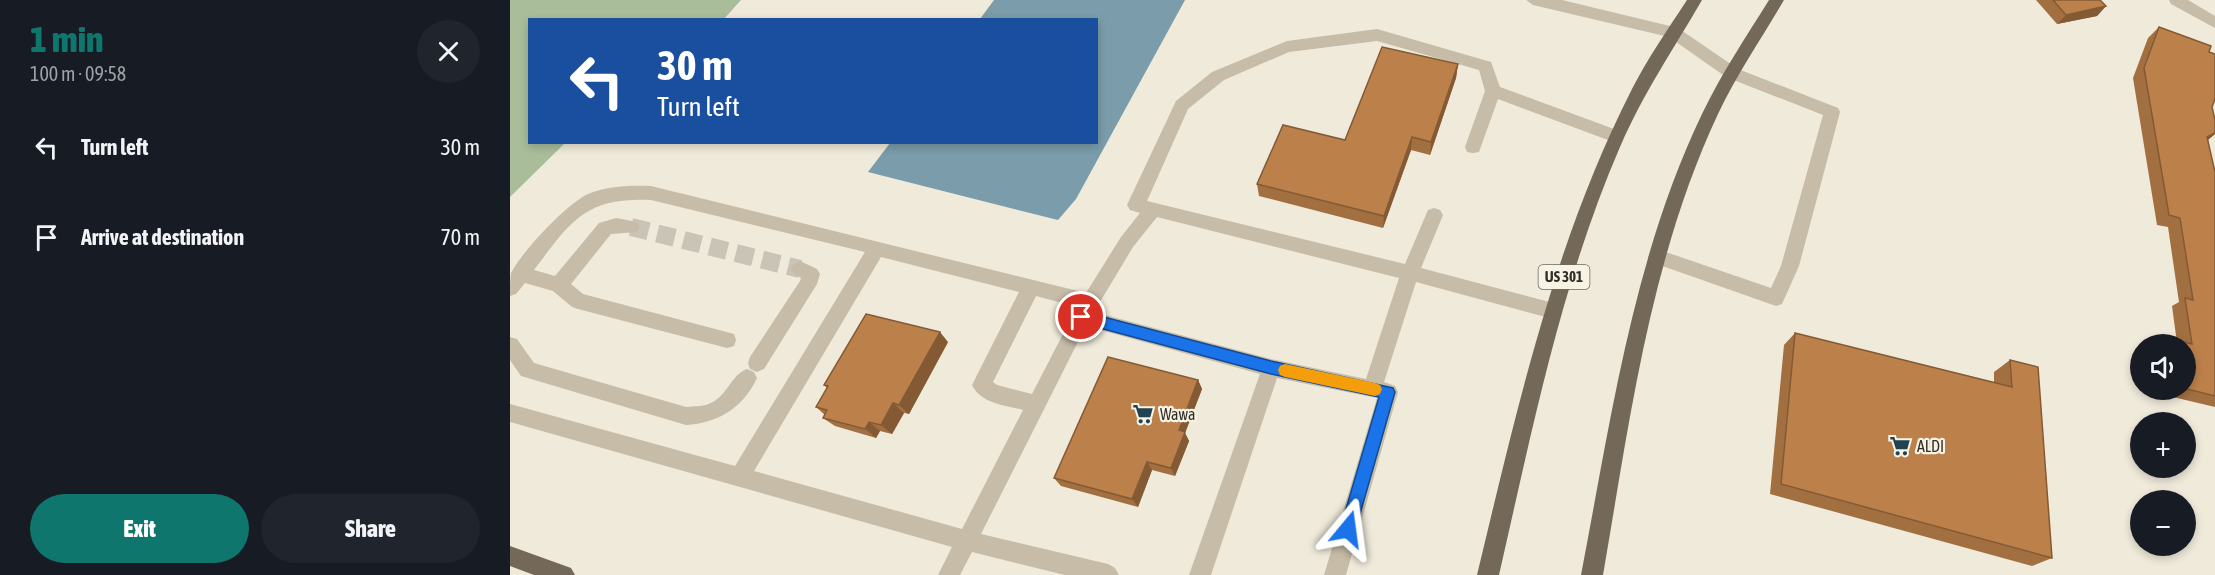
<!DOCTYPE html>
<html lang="en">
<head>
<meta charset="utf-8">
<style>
  body { margin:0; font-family:"Asap Condensed",sans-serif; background:#20242c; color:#f1f3f6; height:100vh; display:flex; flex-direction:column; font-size:22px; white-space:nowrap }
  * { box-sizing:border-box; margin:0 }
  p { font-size:20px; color:#9ea1a6 }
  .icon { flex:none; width:33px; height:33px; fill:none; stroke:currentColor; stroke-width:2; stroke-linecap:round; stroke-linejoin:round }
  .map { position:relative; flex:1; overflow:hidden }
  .details { display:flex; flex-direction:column; background:#171b24; width:510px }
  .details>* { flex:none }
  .hud { position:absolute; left:18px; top:18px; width:570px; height:126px; border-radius:0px; box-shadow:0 3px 9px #0003; background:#1a4fa0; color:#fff; overflow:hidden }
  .controls { position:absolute; left:1620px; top:334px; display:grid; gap:12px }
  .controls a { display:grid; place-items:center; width:66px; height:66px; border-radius:50%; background:#171b24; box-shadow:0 3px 9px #0003; font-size:30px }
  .pin { position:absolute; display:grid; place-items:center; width:51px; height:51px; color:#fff; margin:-26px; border:3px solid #fff; border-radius:50%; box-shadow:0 2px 6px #0007 }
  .me { position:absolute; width:66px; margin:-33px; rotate:16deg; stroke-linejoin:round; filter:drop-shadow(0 0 4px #0008) }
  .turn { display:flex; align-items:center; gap:21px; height:126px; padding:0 30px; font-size:27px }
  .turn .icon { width:78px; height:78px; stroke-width:2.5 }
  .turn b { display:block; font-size:42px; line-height:51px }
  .round { display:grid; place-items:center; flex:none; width:63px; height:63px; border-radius:32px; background:#20242c }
  .head { display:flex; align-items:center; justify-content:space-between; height:102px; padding:0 30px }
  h1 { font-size:36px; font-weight:800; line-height:45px; color:#0f766e }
  .button { display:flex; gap:12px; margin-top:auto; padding:12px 30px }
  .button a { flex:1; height:69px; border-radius:36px; background:#0f766e; color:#fff; font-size:24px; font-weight:800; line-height:69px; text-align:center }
  .button a+a { background:#20242c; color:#f1f3f6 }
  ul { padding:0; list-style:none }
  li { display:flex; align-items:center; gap:18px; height:90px; padding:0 30px }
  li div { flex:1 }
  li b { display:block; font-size:22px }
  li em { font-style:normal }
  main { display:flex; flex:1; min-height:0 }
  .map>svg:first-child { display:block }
  .green { fill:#a9bd9b }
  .water { fill:#7b9caa }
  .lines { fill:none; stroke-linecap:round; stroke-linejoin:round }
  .minor-tunnel { stroke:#c9c4b6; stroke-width:18; stroke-dasharray:18 9; stroke-linecap:butt }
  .minor { fill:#c6bca7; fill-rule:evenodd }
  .major { fill:#746859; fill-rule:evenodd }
  .wall { fill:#a26f40 }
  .shaded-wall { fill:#845a34 }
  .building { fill:#bc814b; stroke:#845a34; stroke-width:1.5 }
  .route { fill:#1a73e8; stroke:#114b97; stroke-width:1.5 }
  .slow { fill:#f59e0b }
  .labels { text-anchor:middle; stroke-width:4.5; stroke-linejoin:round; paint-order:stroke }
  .shield { fill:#f7f3e5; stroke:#6e6860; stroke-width:1.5 }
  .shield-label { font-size:15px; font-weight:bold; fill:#332d27 }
  .poi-label { font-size:16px; fill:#332d27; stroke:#f7f3e5; text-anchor:start }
</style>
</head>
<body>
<main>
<section class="details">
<div class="head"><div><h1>1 min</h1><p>100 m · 09:58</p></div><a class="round"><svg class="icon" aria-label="close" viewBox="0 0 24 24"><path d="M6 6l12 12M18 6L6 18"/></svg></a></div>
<ul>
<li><svg class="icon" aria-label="left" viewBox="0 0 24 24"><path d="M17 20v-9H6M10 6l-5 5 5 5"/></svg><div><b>Turn left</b></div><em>30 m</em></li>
<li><svg class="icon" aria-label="arrive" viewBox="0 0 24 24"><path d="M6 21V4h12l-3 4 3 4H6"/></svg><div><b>Arrive at destination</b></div><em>70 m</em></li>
</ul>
<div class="button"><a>Exit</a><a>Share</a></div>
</section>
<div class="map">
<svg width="1705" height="575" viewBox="0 0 1705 575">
  <rect width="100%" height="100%" fill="#efeada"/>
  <polygon class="green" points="0,0 231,0 214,19 20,20 20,142 55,143 0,197"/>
  <polygon class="water" points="484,0 675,0 566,199 548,220 358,172 380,143 586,142 586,20 470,19"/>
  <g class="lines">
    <polyline class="minor-tunnel" points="121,227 290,269"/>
    <g class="minor">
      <polygon points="1016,0 1052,0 1168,28 1228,69 1328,108 1330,112 1289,266 1272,304 1266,306 1141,262 1138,257 1141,252 1147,249 1261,288 1271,266 1313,115 1216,77 1159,37 1023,5"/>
      <polygon points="1659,0 1678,0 1705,16 1705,28 1661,4"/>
      <path d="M 867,29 L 981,62 L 990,87 L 1112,132 L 1114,137 L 1112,142 L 1106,143 L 988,99 L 969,152 L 963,153 L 957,152 L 955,147 L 975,91 L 969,70 L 867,41 L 779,52 L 714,80 L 678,109 L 637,201 L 895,264 L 918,210 L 924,208 L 930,210 L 933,215 L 911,268 L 1043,303 L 1049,305 L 1052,311 L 1049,317 L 1043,319 L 906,282 L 874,382 L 885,386 L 888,392 L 836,575 L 814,575 L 867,398 L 767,378 L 701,575 L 679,575 L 750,374 L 576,326 L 471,534 L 598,564 L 605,568 L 609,575 L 555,575 L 462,552 L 450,575 L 428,575 L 442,547 L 0,422 L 0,404 L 225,466 L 355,252 L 141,200 C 75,197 61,221 24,270 L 45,276 L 89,223 L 106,218 L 127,222 L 130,227 L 127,232 L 101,234 L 61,284 L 73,294 L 224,334 L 226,340 L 224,346 L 217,348 L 68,309 L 62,307 L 43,291 L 15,283 L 6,294 L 0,296 C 0,289 0,279 1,273 C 12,252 56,204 78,194 C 98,186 119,185 141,186 L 576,293 L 611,237 L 630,213 L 620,210 L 617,205 L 666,101 L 702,72 L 777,41 ZM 647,217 L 889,278 L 856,379 L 761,359 L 584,312 L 623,247 ZM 371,257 L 509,292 L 462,385 C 471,404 495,405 513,410 L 452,529 L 244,471 ZM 526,296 L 567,307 L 522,394 L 487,385 L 483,382 Z"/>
      <polygon points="290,261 307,269 310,274 307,284 254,369 247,372 240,369 238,363 240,357 290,281 291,278 284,274 281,269 284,264"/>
      <path d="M 0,337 L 7,339 L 24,363 L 176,407 C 184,406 193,407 201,403 C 217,396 221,375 237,369 L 244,372 L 247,378 C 233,408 208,423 176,425 L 11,376 L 0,360 Z"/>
    </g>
    <g class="major">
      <path d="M 1177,0 L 1192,0 C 1163,50 1134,92 1110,147 C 1051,283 1022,431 989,575 L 967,575 C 1007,409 1044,242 1122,89 C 1138,58 1158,29 1177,0 Z"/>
      <path d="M 1259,0 L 1274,0 C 1252,38 1227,74 1208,114 C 1140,259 1120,419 1093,575 L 1071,575 C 1101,419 1123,258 1192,114 C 1211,74 1236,37 1259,0 Z"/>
      <polygon points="0,546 61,568 65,575 24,575 0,566"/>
    </g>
  </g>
  <g class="wall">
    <polygon points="1526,0 1590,0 1596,6 1587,16 1547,24"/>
    <polygon points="1649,27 1699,52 1702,107 1705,120 1705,134 1698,140 1705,172 1705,407 1663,397 1662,390 1676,390 1676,345 1664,345 1667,343 1662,306 1669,302 1658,227 1647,225 1623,78 1638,38"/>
    <polygon points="948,64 946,78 920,155 901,150 873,228 749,196 747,184 835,140"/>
    <polygon points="1285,333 1484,382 1484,372 1500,360 1542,558 1522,566 1260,494 1274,345"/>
    <polygon points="438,342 399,414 394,413 382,434 370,431 366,438 325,426 313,418 315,415 306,407 317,388 314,385"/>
    <polygon points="688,380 692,389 675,433 679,441 665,476 642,470 628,507 551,486 544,478"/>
  </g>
  <g class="shaded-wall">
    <polygon points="1596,6 1587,16 1547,24 1556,15"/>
    <polygon points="948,64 946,78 920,155 921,142"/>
    <polygon points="1705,133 1705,134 1695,142 1697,137"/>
    <polygon points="902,137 901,150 873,228 874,216"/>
    <polygon points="430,332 438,342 399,414 389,405"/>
    <polygon points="688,380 692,389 675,433 679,441 665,476 661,468 669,430"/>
    <polygon points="383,403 394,413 382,434 371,425"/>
    <polygon points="359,422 370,431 366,438 355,429"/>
    <polygon points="637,462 642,470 628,507 622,499"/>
  </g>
  <g class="building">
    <polygon points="1543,0 1590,0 1596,6 1556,15"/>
    <polygon points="1649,27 1701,46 1699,52 1705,54 1705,99 1702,107 1705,120 1705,133 1697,137 1705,172 1705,396 1677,389 1676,377 1676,345 1671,345 1670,341 1682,344 1675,298 1683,300 1670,218 1659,215 1634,68"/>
    <polygon points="872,47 948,64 921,142 902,137 874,216 747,184 773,125 835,140"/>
    <polygon points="356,314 430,332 389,405 383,403 371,425 359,422 355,429 313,418 317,410 306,407 318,386 314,385"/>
    <polygon points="1285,333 1502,387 1500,360 1528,367 1542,558 1271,484"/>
    <polygon points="598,357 688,380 669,430 675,432 661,468 637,462 622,499 544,478"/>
  </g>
  <polygon class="route" points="571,311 761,361 883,388 885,392 844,535 838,537 833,535 830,529 869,397 761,374 571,323 566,321 564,317 566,313"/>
  <polygon class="slow" points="775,364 865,383 870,385 872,389 870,394 865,396 775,377 770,375 768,370 770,366"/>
  <defs>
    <g id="supermarket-bare" transform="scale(1.62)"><path d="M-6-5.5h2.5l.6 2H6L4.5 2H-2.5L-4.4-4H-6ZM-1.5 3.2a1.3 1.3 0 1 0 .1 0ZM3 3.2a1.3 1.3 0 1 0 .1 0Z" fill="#204251" stroke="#f7f3e5" stroke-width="2.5" paint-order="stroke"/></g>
  </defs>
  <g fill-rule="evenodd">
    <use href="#supermarket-bare" x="633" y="414"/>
    <use href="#supermarket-bare" x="1390" y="446"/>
  </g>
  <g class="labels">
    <rect class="shield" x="1028.5" y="265" width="51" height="24" rx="4.5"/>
    <g class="shield-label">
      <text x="1054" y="282">US 301</text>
    </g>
    <g class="poi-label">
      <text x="650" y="420">Wawa</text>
      <text x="1407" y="452">ALDI</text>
    </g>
  </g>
</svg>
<div class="controls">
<a><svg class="icon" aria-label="sound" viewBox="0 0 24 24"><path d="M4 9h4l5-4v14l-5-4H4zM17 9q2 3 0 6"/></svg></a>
<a>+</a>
<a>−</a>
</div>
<div class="pin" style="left:571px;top:317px;background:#d93025"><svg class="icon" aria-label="arrive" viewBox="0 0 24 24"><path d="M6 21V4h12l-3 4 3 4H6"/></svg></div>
<svg class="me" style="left:838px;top:529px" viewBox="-20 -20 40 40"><path d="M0-17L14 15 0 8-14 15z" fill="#1a73e8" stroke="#fff" stroke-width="4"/></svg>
<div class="hud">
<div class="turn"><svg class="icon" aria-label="left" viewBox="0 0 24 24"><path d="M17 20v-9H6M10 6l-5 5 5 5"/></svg><div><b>30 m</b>Turn left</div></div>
</div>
</div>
</main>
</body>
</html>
